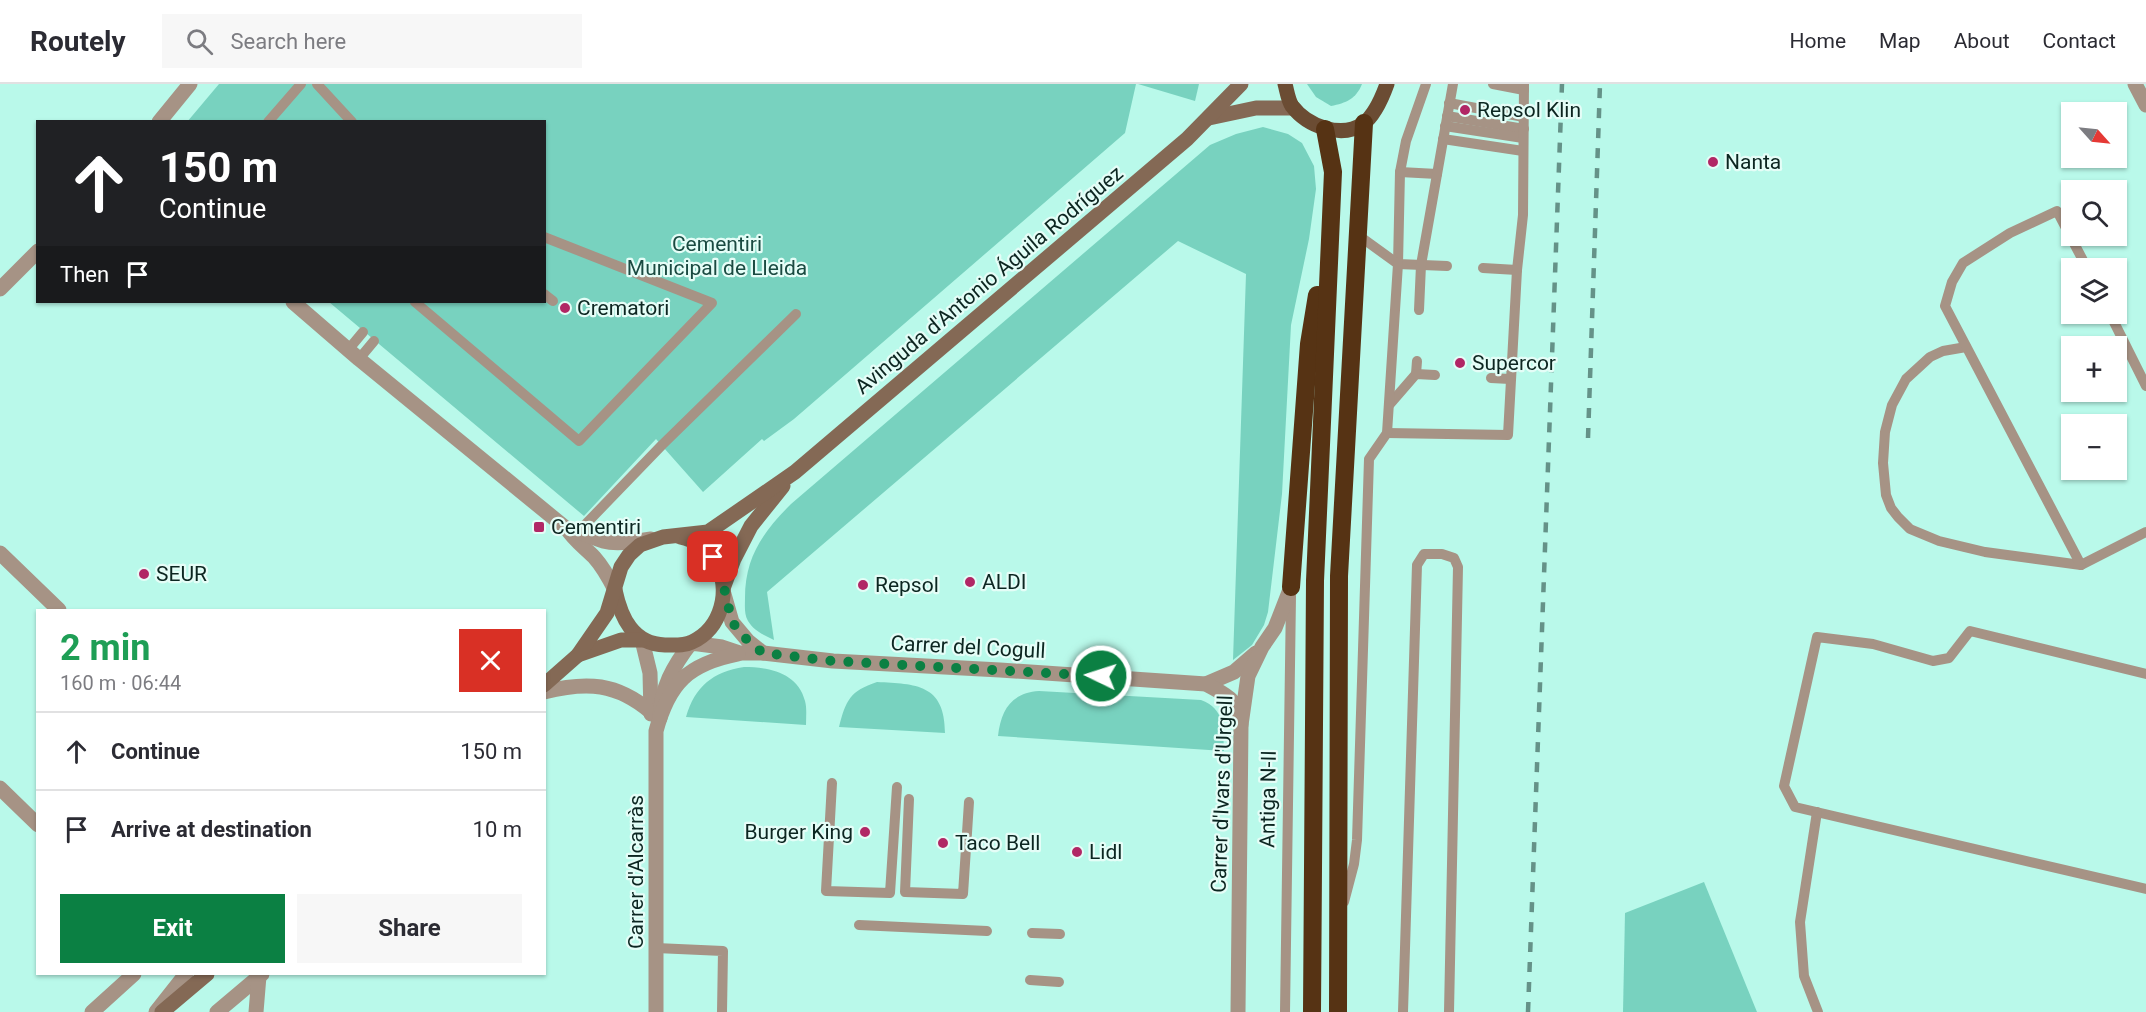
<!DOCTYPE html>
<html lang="en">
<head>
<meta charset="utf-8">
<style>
  body { margin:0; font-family:Roboto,sans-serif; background:#f7f7f7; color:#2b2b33; height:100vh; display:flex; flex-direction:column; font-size:22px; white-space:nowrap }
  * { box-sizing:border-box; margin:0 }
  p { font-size:20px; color:#7c7c81 }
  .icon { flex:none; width:33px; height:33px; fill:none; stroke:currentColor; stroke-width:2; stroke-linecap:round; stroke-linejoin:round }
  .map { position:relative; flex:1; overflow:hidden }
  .details { position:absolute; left:36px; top:525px; width:510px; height:366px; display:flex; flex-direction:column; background:#fff; border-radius:0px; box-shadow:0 2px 4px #0004 }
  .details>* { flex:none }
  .banner { position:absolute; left:36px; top:36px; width:510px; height:183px; border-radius:0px; box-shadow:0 2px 4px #0004; background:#202124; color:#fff; overflow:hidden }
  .needle { width:39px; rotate:117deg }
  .tools { position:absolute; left:2061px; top:18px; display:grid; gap:12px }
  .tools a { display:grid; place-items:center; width:66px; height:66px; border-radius:0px; background:#fff; box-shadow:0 2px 4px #0004; font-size:30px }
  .pin { position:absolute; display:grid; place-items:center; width:51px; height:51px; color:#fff; margin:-26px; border-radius:12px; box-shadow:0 3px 9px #0006 }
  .me { position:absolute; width:66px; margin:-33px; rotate:274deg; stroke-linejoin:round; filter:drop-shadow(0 0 4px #0008) }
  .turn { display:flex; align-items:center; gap:21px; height:126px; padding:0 24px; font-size:27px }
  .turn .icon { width:78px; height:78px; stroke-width:2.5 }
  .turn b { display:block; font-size:42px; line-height:51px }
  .then { display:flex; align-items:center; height:57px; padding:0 24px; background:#0003; gap:12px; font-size:22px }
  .round { display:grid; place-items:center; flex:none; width:63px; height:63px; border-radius:0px; background:#f7f7f7 }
  .summary { display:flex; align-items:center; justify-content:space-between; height:102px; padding:0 24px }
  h1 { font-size:36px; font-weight:700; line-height:45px; color:#1e9e55 }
  .button { display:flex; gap:12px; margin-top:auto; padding:12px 24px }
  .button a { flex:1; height:69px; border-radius:0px; background:#0b8043; color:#fff; font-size:24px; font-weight:700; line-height:69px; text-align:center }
  .button a+a { background:#f7f7f7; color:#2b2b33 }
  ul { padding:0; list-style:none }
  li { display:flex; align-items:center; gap:18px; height:78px; padding:0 24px; border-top:2px solid #e1e1e2 }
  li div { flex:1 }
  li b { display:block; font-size:22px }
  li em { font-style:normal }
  header { display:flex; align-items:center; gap:36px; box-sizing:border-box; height:84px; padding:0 30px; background:#fff; border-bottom:2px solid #e1e1e2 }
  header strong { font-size:28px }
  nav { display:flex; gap:33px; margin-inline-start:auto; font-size:21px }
  .search { width:420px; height:54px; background:#f7f7f7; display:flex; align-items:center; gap:15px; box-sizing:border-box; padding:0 21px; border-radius:0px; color:#7c7c81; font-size:22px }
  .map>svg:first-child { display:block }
  .green { fill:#78d2bf }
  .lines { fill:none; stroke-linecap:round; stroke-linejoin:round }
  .lane { stroke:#a69385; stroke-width:10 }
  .street { stroke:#a69385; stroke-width:15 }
  .secondary { stroke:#846955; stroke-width:15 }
  .primary { stroke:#6b4c33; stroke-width:15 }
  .highway { stroke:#563314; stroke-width:18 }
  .rail { stroke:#659288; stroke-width:4.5; stroke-dasharray:10 10; stroke-linecap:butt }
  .route { stroke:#0b8043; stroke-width:10; stroke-dasharray:0 18 }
  .poi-dot { fill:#b12765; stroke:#e5fdf7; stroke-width:2 }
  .labels { text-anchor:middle; stroke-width:4.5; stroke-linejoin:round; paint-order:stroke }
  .poi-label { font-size:21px; fill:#0c2621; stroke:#e5fdf7; text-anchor:start }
  .park-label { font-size:21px; fill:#1a4a41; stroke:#e5fdf7 }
  .street-label { font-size:21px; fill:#0c2621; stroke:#e5fdf7 }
</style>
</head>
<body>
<header>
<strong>Routely</strong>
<div class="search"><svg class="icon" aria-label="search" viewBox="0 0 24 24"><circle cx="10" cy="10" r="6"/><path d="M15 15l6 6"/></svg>Search here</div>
<nav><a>Home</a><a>Map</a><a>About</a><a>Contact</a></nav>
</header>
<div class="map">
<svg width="2146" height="928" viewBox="0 0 2146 928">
  <rect width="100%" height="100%" fill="#b9f9ea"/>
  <g class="green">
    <polygon points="219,0 1136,0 1125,49 794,335 764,357 762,355 703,408 656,355 584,432 329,218 544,218 544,38 187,38"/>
    <polygon points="1138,0 1199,0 1195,17"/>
    <path d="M 1307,0 L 1362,0 C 1356,15 1346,19 1331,22 L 1316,13 Z"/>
    <path d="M 1263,43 L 1288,50 L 1302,59 L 1314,82 L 1316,105 L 1309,155 L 1291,241 L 1282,410 L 1268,528 L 1264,541 L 1252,561 L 1233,576 L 1246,190 L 1178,157 L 767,508 L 774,556 C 764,551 754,547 748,537 C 744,530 745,522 745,514 C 745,473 763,448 791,420 L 1210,61 L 1236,50 Z"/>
    <path d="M 744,583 C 770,583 798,589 805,617 C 807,624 806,633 806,641 L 686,633 C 695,602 713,588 744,583 Z"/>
    <path d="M 877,598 C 916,600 945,600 945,649 L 839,643 C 846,616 850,607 877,598 Z"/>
    <path d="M 1039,607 L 1201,616 C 1225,625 1223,644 1224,667 L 998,652 C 1001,626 1011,609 1039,607 Z"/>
    <polygon points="1704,798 1757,928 1623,928 1625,829"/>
  </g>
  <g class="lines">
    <g class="lane">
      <polyline points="317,0 352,38"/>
      <polyline points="1426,0 1406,57 1400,88 1398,180 1447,182"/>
      <polyline points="1493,0 1524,6"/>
      <polyline points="1449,19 1524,33"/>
      <polyline points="1447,32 1524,45"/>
      <polyline points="268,38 301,0"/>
      <polyline points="1445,42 1523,54"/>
      <polyline points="1443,55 1523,67"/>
      <polyline points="1400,88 1437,90"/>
      <polyline points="1483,184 1517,186"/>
      <polyline points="544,210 553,217"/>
      <polyline points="415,218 579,357 712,219 544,153"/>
      <polyline points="1419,226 1421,181 1453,0"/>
      <polyline points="2110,230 2146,302"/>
      <polyline points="1966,263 1943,267 1930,273 1906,295 1892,321 1885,348 1883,379 1886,411 1891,424 1898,433 1910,445 1939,457 1985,468 2081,481 2146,448"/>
      <polyline points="348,266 363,248"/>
      <polyline points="359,275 374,257"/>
      <polyline points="1416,290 1417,277"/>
      <polyline points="1491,294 1510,295"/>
      <polyline points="1390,320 1416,290 1435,291"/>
      <polyline points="1387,349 1508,351 1517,186 1523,131 1524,0"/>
      <polyline points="579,447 662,361 796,230"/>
      <polyline points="2081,481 1945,222 1952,198 1963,179 2010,149 2057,127 2087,184"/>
      <polyline points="2146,590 1970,547 1949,574 1933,577 1873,560 1817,553 1784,702 1795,723 2146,805"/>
      <polyline points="832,699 826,807 890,809 897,703"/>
      <polyline points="909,715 905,808 963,810 969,718"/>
      <polyline points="1817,728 1800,838 1804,892 1818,928"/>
      <polyline points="1344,818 1354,780 1357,756 1369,375 1387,349 1398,180 1358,151"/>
      <polyline points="859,841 987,847"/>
      <polyline points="1032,849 1060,850"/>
      <polyline points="656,864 723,867 722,928"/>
      <polyline points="1030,896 1059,898"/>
      <polyline points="1285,928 1291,512"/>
      <polyline points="1403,928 1417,481 1424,470 1442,470 1454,474 1458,483 1449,928"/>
    </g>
    <g class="street">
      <polyline points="2135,0 2146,21"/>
      <polyline points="159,38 190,0"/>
      <polyline points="0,205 38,167"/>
      <path d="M 293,218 L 359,275 L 567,445 C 574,456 584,463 594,473 C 603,483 609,494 615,506"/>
      <path d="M 567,445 C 580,447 591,453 603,457 C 618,461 636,457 651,455"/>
      <polyline points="0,469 59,526"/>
      <polyline points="724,510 732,538 748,557 763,569"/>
      <polyline points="642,556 650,589 651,630"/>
      <polyline points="1206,600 1234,588 1256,569"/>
      <path d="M 544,608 C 587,597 617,599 651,628"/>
      <path d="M 660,634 C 661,604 673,582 691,559 L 722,563 L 740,569 L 763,569 L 833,577 L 1000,586 L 1206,600 C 1227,612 1238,614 1241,641"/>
      <polyline points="0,704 38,741"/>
      <polyline points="92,928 134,890"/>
      <polyline points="156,928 186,890"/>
      <polyline points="217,928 262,890"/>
      <polyline points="256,928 259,892"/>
      <path d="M 656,928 L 656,647 C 669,599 688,580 738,570"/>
      <polyline points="1238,928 1241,641 1248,592 1262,563 1275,544 1291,503"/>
    </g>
    <g class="secondary">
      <polyline points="1209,34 1256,24 1293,24"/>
      <polyline points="724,502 734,475 751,442 783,402"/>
      <path d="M 615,506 C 621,534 633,560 665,561 C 675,561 684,562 692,558 C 722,544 731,506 716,479 C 709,465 695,456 680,453"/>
      <polyline points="578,571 621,556 642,556"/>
      <polyline points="544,601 578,571 607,529 621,483 629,471 640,461 663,453 708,448 795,388 1187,55 1241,0"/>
      <polyline points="162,928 207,890"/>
    </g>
    <path class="primary" d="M 1285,0 C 1287,7 1288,16 1292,22 C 1307,42 1341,55 1363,40 C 1375,31 1382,14 1387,0"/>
    <g class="highway">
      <polyline points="1291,503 1309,260 1317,211"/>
      <polyline points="1312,928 1315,497 1333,88 1325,45"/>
      <polyline points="1338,928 1339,492 1364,39"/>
    </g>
    <g class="rail">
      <polyline points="1588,354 1600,0"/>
      <polyline points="1528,928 1562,0"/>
    </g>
  </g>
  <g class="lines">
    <polyline class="route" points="713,473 720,486 732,538 748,557 763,569 833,577 1101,592"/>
  </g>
  <g class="poi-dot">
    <circle cx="1465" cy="26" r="6"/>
    <circle cx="1713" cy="78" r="6"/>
    <circle cx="565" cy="224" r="6"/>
    <circle cx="1460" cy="279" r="6"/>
    <rect x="533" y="437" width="12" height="12" rx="3"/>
    <circle cx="144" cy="490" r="6"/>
    <circle cx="970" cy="498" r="6"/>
    <circle cx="863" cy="501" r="6"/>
    <circle cx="865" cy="748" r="6"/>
    <circle cx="943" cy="759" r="6"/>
    <circle cx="1077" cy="768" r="6"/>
  </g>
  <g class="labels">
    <g class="poi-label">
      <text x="1477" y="33">Repsol Klin</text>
      <text x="1725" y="85">Nanta</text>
      <text x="577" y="231">Crematori</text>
      <text x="1472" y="286">Supercor</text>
      <text x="551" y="450">Cementiri</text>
      <text x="156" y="497">SEUR</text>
      <text x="982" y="505">ALDI</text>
      <text x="875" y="508">Repsol</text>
      <text x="853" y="755" text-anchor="end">Burger King</text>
      <text x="955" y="766">Taco Bell</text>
      <text x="1089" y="775">Lidl</text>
    </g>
    <g class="park-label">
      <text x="717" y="167">Cementiri<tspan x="717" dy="24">Municipal de Lleida</tspan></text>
    </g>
    <g class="street-label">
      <text transform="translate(989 196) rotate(-40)" y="7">Avinguda d'Antonio Águila Rodríguez</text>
      <text transform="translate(968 563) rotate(3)" y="7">Carrer del Cogull</text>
      <text transform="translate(1222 710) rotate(-88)" y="7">Carrer d'Ivars d'Urgell</text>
      <text transform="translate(1268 715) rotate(-89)" y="7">Antiga N-II</text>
      <text transform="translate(636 788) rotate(-90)" y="7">Carrer d'Alcarràs</text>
    </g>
  </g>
</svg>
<div class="tools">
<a><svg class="needle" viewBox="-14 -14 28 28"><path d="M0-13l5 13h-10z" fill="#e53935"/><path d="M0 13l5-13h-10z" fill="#7c7c81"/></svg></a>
<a><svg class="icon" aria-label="search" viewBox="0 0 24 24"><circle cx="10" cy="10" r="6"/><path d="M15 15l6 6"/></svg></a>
<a><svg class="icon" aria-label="layers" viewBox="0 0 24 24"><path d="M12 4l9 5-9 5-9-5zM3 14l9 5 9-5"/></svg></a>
<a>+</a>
<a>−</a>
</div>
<div class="pin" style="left:713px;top:473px;background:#d93025"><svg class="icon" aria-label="arrive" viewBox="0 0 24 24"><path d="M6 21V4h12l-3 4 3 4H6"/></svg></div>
<svg class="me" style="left:1101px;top:592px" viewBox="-20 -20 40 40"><circle r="17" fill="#0b8043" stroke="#fff" stroke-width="3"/><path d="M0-11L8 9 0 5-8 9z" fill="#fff"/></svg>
<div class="banner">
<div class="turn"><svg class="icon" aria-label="ahead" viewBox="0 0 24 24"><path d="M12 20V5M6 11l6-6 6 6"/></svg><div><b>150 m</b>Continue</div></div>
<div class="then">Then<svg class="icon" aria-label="arrive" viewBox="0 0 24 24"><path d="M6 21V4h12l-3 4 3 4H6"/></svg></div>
</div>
<section class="details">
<div class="summary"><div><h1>2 min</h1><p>160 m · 06:44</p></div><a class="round" style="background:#d93025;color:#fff"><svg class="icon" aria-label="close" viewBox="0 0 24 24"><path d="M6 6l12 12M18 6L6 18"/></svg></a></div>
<ul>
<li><svg class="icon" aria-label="ahead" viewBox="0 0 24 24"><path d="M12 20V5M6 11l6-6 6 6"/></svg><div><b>Continue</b></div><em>150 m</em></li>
<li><svg class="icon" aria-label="arrive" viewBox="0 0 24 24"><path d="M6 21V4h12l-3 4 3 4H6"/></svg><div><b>Arrive at destination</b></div><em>10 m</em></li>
</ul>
<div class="button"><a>Exit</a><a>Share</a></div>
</section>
</div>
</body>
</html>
